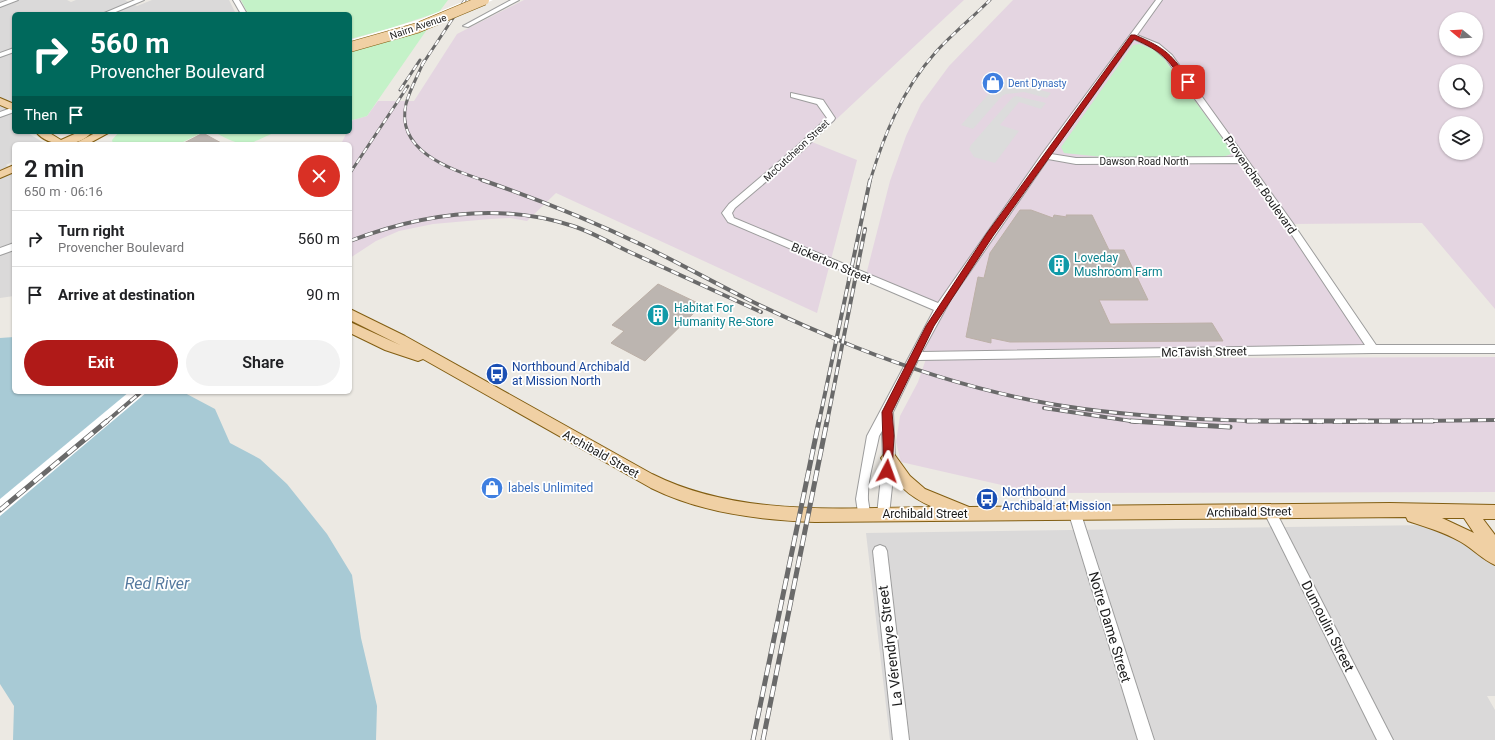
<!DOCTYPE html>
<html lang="en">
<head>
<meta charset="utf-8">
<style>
  body { margin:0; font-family:Roboto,sans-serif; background:#f2f2f2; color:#202124; height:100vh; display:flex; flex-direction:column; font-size:15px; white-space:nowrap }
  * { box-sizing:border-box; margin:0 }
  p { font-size:13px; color:#757577 }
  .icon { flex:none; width:22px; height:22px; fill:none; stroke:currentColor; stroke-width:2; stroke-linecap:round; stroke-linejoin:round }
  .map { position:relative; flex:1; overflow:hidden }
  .details { position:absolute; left:12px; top:142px; width:340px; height:252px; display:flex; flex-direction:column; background:#fff; border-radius:6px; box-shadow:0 1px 3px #0004 }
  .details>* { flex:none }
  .banner { position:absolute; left:12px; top:12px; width:340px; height:122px; border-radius:6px; box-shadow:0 1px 3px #0004; background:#00695c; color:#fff; overflow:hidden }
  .needle { width:26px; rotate:288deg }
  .buttons { position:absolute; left:1439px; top:12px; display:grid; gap:8px }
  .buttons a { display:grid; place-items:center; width:44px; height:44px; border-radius:50%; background:#fff; box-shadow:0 1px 3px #0004; font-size:20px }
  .pin { position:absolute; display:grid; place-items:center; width:34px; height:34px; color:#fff; margin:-17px; border-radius:8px; box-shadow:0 2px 6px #0006 }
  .me { position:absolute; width:44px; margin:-22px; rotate:4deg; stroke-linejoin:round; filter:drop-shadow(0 0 3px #0008) }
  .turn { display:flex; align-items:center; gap:14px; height:84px; padding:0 12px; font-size:18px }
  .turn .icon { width:52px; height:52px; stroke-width:2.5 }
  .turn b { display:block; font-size:28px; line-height:34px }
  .then { display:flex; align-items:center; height:38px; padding:0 12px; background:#0003; gap:8px; font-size:15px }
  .round { display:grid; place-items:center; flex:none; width:42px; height:42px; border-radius:21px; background:#f2f2f2 }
  .overview { display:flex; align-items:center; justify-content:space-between; height:68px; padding:0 12px }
  h1 { font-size:24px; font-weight:600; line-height:30px }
  .action { display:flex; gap:8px; margin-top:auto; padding:8px 12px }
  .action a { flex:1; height:46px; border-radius:24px; background:#b01a18; color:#fff; font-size:16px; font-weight:600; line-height:46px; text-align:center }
  .action a+a { background:#f2f2f2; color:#202124 }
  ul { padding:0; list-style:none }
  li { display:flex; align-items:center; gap:12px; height:56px; padding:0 12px; border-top:1px solid #e0e0e0 }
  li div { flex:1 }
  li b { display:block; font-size:15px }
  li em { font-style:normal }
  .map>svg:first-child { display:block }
  .residential { fill:#dad9d9 }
  .industrial { fill:#e4d5e1; fill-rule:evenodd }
  .park { fill:#c4f2c8 }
  .parking { fill:#dcdcdc }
  .water { fill:#a8cad5 }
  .pier { fill:#fff }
  .building { fill:#bcb5b0; stroke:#bcb0a7 }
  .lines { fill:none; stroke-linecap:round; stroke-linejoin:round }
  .minor-casing { stroke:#9d9d9d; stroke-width:2 }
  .major-casing { stroke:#825e12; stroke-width:2 }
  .minor { fill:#fff; fill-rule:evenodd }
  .major { fill:#f0d0a4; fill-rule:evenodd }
  .rail-far2-casing { stroke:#6a6a6a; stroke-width:3 }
  .rail-far1-casing { stroke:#6a6a6a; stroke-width:4 }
  .rail-casing { stroke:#6a6a6a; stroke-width:5 }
  .rail-far2 { stroke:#fff; stroke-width:2; stroke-dasharray:6; stroke-linecap:butt }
  .rail-far1 { stroke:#fff; stroke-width:2.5; stroke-dasharray:8; stroke-linecap:butt }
  .rail { stroke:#fff; stroke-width:3.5; stroke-dasharray:11; stroke-linecap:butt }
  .major-bridge-casing { stroke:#825e12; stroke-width:11; stroke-linecap:butt }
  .major-bridge { stroke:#f0d0a4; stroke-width:10 }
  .route { fill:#b01a18; stroke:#721110 }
  .labels { text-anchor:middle; stroke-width:3.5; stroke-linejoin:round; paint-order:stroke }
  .far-street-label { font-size:10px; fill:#1c1c1c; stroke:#fff }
  .far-shop-label { font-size:10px; fill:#366cbe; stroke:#fff; text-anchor:start }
  .street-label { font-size:12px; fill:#1c1c1c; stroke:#fff }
  .culture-label { font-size:12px; fill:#0d838f; stroke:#fff; text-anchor:start }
  .transit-label { font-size:12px; fill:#164399; stroke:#fff; text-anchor:start }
  .shop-label { font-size:12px; fill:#366cbe; stroke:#fff; text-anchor:start }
  .near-street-label { font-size:14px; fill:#1c1c1c; stroke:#fff }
  .near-water-label { font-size:16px; font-style:italic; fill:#55799f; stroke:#fff }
</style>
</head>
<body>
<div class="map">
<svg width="1495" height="740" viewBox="0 0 1495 740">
  <rect width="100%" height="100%" fill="#ece9e3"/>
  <g class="residential">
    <polygon points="0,0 67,0 71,2 76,0 125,0 137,6 152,0 229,0 236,14 14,14 14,132 26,132 46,144 14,144 14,161 6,165 14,172 14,296 0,298"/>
    <polygon points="1429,525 1485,552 1495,567 1495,696 1487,696 1495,710 1495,740 890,740 866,533"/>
  </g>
  <g class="industrial">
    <polygon points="524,0 964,0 812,142 857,160 817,313 556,193 527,221 510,218 490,219 433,224 399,231 376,241 350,258 350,144 341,144 347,132 350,132 350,126 353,120 367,116 378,101 414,101 457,34"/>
    <path d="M 1013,0 L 1495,0 L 1495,309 L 1422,223 L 1289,224 L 1373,349 L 914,356 L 943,308 L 866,275 L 890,181 L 906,136 L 921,104 L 949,66 ZM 1446,19 L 1476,19 L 1476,49 L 1446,49 ZM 1446,71 L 1476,71 L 1476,101 L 1446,101 ZM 1446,123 L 1476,123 L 1476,153 L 1446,153 Z"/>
    <polygon points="1495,357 1495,492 1037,493 901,462 896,442 900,416 918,382 926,359"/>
  </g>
  <g class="park">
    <polygon points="241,0 448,0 439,12 388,29 350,39 350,14 248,14"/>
    <polygon points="428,28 367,116 353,120 350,118 350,51"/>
    <polygon points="1139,44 1153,49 1162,56 1231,150 1231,154 1223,157 1103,157 1064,153 1061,147 1133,45"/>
    <polygon points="119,132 203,132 179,144 113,144 112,140"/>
    <path d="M 214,132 L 275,132 C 244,147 245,148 214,132 Z"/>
  </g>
  <g class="parking">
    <polygon points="1002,79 1051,93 1047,98 1024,92 1006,94 1002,96 973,129 961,125"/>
    <polygon points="1016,96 1046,103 1041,109 1019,102 1000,125 1019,131 995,163 974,157 969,149 971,145 1012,98"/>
  </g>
  <polygon class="water" points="14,337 14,392 183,392 215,409 230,443 260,459 287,484 327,534 352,575 361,638 377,706 376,740 13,740 14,706 0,684 0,338"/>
  <g class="pier">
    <polygon points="467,0 493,0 432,27 350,50 350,40 421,19"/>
    <polygon points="129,392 147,392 0,516 0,499"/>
  </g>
  <g class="building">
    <polygon points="203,133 223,144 182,144"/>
    <polygon points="1020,210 1031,210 1053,218 1054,215 1067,217 1066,215 1092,215 1109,250 1124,250 1148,300 1099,300 1110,324 1212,323 1223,341 1010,342 991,338 991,343 966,337 978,277 984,278 990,253"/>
    <polygon points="658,284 702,305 645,361 611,343 624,331 612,325"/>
  </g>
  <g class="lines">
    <g class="minor-casing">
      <g id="minor">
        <polygon points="8,0 18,0 0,7 0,3"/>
        <polygon points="135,0 144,0 111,14 102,14"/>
        <polygon points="233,0 239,0 247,14 241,14"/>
        <polygon points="511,0 519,0 468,27 463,26"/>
        <path d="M 1156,0 L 1162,0 L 1137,35 L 1159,44 L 1172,55 L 1292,222 L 1376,345 L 1495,345 L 1495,353 L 1373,353 L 918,360 L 893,412 L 895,458 L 889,515 L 888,519 L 883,520 L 878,519 L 877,515 L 883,458 L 882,431 L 879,436 C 875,457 867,479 868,500 C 869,507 871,513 869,519 L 864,520 L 859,519 L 856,499 L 867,436 L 934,310 L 728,222 L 722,213 L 729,204 L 795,148 L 827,118 L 817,104 L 791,97 L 791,93 L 823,100 L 835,118 L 834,120 L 801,152 L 735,208 L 732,213 L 734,218 L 938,303 L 1042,154 ZM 1134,39 L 1153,48 L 1166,59 L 1237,157 L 1076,158 L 1051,154 ZM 1048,159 L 1076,164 L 1241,163 L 1286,226 L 1365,345 L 922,352 L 951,299 Z"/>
        <polygon points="14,48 14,52 0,57 0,53"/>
        <polygon points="14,107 14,112 0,117 0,112"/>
        <polygon points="14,243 14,250 0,255 0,248"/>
        <polygon points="1270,507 1274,508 1393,740 1377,740 1264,512 1266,508"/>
        <polygon points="1075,509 1079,510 1081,514 1154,740 1138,740 1069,514 1071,510"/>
        <polygon points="880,545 885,547 887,551 909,740 893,740 873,551 875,547"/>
      </g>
    </g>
    <g class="major-casing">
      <g id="major">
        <polygon points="0,98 14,104 14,111 0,105"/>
        <path d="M 36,132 L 48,132 L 61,140 L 79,132 L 92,132 C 79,148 49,148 36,132 Z"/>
        <polygon points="97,132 110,132 88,144 74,144"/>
        <polygon points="14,165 14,172 0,178 0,171"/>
        <path d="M 350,309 L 405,336 L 652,474 C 738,517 839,508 933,507 C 908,497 893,481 881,458 L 884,454 L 889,452 L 894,454 L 910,476 L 925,489 L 969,507 L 1390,503 L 1495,505 L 1495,519 L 1483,519 L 1495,535 L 1495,565 C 1483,560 1473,549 1461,542 C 1444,532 1426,527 1408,521 L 1406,517 L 815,522 C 759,520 702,513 651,488 L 423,359 L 418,361 L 385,350 L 350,333 L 350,322 L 400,345 L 350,320 ZM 1442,518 L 1464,518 L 1474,533 Z"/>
      </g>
    </g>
    <use href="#minor" class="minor"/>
    <use href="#major" class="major"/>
    <g class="rail-far2-casing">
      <g id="rail-far2">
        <path d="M 424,61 C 418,75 410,89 406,104 C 395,151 450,169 485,181"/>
        <polyline points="422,65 465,0"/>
        <polyline points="400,90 420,60"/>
        <polyline points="350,173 408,86"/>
        <path d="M 870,181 C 884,135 902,90 935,53 C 952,34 972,18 990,0"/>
      </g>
    </g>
    <g class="rail-far1-casing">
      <g id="rail-far1">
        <path d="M 482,180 C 537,199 590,220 642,245 C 677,262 711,281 745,298 C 781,316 818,332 855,347 C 918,372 984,392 1051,404 C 1140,419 1231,421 1322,422"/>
        <path d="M 350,241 C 421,214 499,202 573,226 C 594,233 614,245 634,254 C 676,273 719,293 761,312"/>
        <polyline points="1044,408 1138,422"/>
        <polyline points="106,422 141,392"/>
        <polyline points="819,422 870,180"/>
        <polyline points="827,422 865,229"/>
        <polyline points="1334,422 1495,420"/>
      </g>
    </g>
    <g class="rail-casing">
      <g id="rail">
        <polyline points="1131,421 1230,427"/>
        <polyline points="1247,421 1433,421"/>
        <polyline points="0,510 107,421"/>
        <polyline points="753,740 819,421"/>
        <polyline points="763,740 827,421"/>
      </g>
    </g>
    <use href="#rail-far2" class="rail-far2"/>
    <use href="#rail-far1" class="rail-far1"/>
    <use href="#rail" class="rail"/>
    <g class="major-bridge-casing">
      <polyline id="major-bridge" points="350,47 417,28 484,0"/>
    </g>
    <use href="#major-bridge" class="major-bridge"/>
  </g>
  <path class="route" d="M 1131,35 L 1135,35 C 1167,49 1171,54 1191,82 L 1185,84 C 1167,58 1163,52 1134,39 L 993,236 L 934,326 L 892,412 L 894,436 L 892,471 L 887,475 L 884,474 L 882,412 L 926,326 L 987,233 Z"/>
  <defs>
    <g id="shop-disc" transform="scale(1.15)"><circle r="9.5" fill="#3f7fe0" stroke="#fff"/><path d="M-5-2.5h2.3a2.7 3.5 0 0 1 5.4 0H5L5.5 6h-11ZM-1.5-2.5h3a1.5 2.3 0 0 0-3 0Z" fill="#fff"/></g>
    <g id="building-disc" transform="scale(1.15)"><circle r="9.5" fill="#0f9aa8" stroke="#fff"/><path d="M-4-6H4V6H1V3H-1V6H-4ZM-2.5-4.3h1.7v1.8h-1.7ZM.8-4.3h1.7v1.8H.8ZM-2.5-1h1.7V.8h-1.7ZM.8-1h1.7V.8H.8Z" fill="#fff"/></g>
    <g id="bus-disc" transform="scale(1.15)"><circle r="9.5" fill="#1a4fb4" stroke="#fff"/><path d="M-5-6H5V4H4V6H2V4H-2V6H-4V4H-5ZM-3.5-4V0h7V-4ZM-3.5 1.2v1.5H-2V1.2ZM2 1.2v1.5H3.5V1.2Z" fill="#fff"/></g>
  </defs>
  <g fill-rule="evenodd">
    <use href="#shop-disc" x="993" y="83"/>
    <use href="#building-disc" x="1059" y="265"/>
    <use href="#building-disc" x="658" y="315"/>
    <use href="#bus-disc" x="497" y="374"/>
    <use href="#shop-disc" x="492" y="488"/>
    <use href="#bus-disc" x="987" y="499"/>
  </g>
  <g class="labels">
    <g class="far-street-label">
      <text transform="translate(418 26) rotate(-19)" y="4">Nairn Avenue</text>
      <text transform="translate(796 150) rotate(-43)" y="4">McCutcheon Street</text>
      <text x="1144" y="165">Dawson Road North</text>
    </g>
    <g class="far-shop-label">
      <text x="1008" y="87">Dent Dynasty</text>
    </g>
    <g class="street-label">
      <text transform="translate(1260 185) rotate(55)" y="4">Provencher Boulevard</text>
      <text transform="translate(831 263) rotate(23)" y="4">Bickerton Street</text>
      <text transform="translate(1204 352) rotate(-1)" y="4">McTavish Street</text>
      <text transform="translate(601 454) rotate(29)" y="4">Archibald Street</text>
      <text transform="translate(1249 512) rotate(-1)" y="4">Archibald Street</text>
      <text x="925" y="518">Archibald Street</text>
    </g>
    <g class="culture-label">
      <text x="1074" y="262">Loveday<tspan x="1074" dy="14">Mushroom Farm</tspan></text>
      <text x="674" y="312">Habitat For<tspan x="674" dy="14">Humanity Re-Store</tspan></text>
    </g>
    <g class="transit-label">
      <text x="512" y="371">Northbound Archibald<tspan x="512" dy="14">at Mission North</tspan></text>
      <text x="1002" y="496">Northbound<tspan x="1002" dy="14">Archibald at Mission</tspan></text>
    </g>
    <g class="shop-label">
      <text x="508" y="492">labels Unlimited</text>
    </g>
    <g class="near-street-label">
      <text transform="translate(1328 626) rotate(63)" y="5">Dumoulin Street</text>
      <text transform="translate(1110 627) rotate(73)" y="5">Notre Dame Street</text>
      <text transform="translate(890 646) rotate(-97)" y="5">La Vérendrye Street</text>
    </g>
    <g class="near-water-label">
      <text x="157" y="589">Red River</text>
    </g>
  </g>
</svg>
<div class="buttons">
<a><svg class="needle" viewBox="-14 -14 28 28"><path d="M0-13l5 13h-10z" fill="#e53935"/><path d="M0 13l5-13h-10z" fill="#757577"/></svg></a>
<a><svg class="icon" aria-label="search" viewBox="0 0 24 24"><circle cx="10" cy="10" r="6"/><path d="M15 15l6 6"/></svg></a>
<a><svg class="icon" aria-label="layers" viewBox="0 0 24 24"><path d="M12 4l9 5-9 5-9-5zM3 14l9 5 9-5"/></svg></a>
</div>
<div class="pin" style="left:1188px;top:82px;background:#d93025"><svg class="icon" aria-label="arrive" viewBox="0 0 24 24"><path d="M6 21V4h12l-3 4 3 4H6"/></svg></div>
<svg class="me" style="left:887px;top:471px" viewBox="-20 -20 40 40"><path d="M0-17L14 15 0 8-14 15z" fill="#b01a18" stroke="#fff" stroke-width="4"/></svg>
<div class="banner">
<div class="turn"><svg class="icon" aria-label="right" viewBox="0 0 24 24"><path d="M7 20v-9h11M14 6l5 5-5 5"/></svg><div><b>560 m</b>Provencher Boulevard</div></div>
<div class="then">Then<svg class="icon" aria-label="arrive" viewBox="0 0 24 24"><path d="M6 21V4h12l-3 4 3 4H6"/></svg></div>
</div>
<section class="details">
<div class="overview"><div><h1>2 min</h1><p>650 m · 06:16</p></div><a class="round" style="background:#d93025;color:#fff"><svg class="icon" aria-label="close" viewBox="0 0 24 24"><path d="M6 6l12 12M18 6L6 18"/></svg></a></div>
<ul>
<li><svg class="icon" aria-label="right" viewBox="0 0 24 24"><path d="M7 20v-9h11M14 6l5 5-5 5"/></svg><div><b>Turn right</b><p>Provencher Boulevard</p></div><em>560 m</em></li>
<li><svg class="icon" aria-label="arrive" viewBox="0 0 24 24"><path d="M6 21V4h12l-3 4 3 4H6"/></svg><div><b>Arrive at destination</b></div><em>90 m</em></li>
</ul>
<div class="action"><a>Exit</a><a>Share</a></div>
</section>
</div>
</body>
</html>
